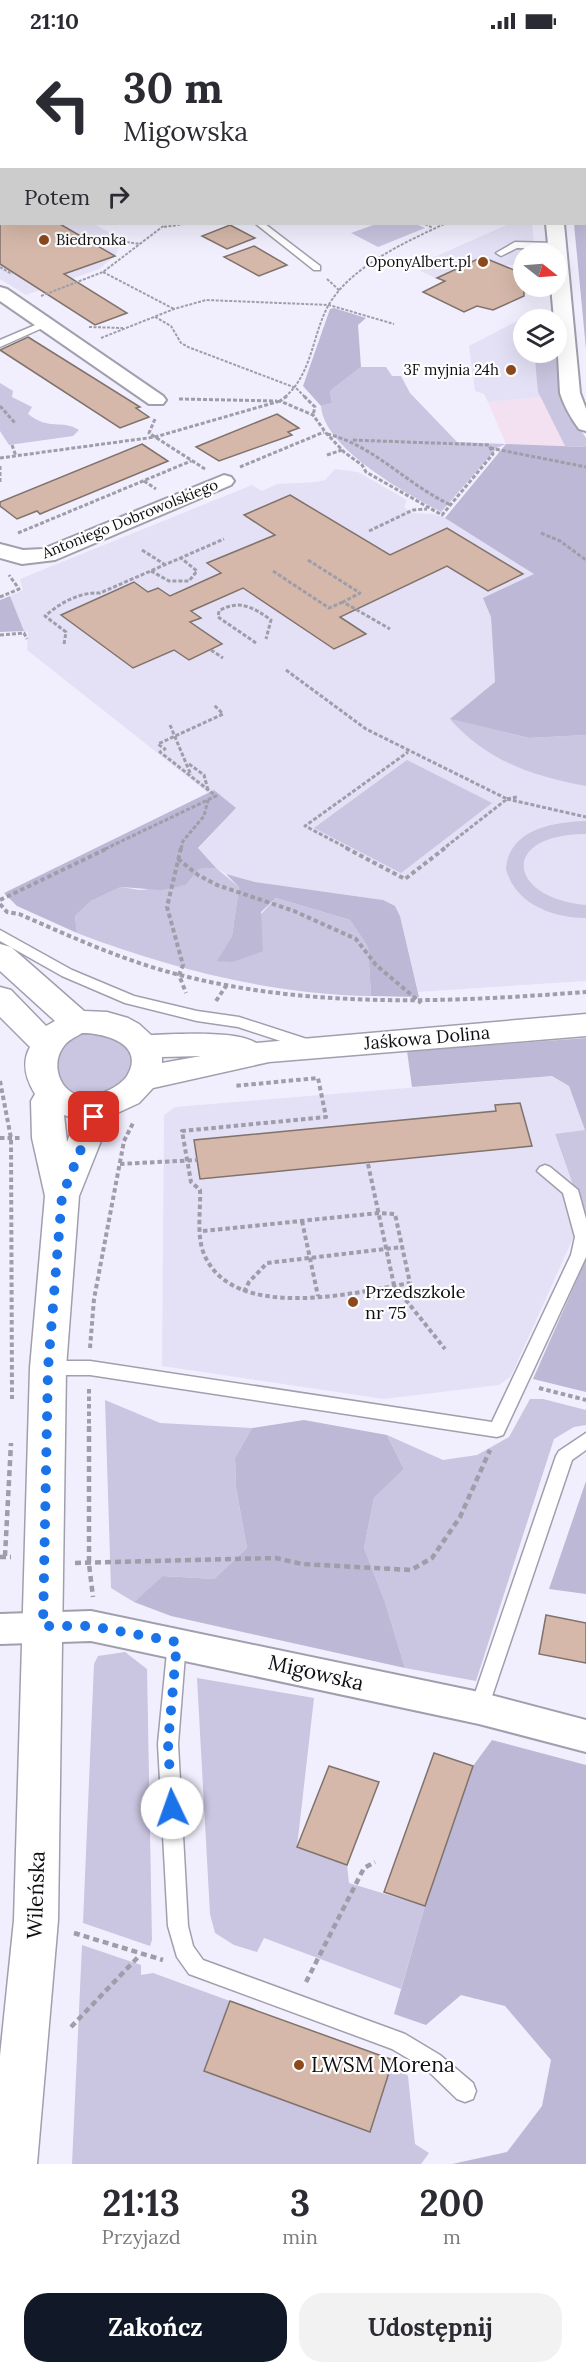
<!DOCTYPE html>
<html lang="pl">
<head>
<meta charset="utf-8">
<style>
  body { margin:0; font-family:Lora,serif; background:#f2f2f3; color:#2b2b33; height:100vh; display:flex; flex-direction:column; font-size:22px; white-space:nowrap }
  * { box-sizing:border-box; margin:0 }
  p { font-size:20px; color:#7c7c81 }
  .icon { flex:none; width:33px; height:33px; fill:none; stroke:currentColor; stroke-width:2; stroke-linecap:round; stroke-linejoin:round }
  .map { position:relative; height:2122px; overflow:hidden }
  .sheet { display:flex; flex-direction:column; background:#fff; flex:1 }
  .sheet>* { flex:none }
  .top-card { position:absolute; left:0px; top:0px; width:586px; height:183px; box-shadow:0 6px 24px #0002; background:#fff; color:#2b2b33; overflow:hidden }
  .needle { width:39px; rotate:107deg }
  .buttons { position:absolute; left:513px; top:201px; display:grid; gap:12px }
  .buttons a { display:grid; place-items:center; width:54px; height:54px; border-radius:50%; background:#fff; box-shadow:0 6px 24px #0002; font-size:30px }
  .pin { position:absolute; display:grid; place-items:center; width:51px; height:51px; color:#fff; margin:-26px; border-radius:12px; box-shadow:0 3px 9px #0006 }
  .me { position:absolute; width:66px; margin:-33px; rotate:357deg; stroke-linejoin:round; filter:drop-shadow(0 0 4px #0008) }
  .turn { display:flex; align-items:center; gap:21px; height:126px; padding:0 24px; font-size:27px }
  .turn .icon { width:78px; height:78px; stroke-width:2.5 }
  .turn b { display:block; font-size:42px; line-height:51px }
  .then { display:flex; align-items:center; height:57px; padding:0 24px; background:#0003; gap:12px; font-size:22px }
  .eta { display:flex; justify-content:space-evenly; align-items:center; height:102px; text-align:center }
  .eta b { font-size:36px; font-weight:700; line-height:42px }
  .cta { display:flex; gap:12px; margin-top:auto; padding:12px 24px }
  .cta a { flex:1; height:69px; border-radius:24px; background:#111827; color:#fff; font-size:24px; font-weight:700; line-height:69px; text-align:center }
  .cta a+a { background:#f2f2f3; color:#2b2b33 }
  .status { display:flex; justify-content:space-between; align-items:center; height:42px; padding:0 30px; background:#fff; direction:ltr }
  .status svg { height:16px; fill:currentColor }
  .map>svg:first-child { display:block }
  .built { fill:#e4e1f6 }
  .industrial { fill:#f3e0f1 }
  .green { fill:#cac5e0 }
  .forest { fill:#bdb8d5 }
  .building { fill:#d5b8a9; stroke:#80726c; stroke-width:1.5 }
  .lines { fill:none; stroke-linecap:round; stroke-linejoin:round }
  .service-casing { stroke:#a19fad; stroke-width:3 }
  .minor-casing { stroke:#a19fad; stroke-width:4 }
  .tertiary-casing { stroke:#a19fad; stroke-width:3 }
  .path-far3 { stroke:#9f9da9; stroke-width:2; stroke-dasharray:3 1.5; stroke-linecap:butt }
  .path-far2 { stroke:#9f9da9; stroke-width:3; stroke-dasharray:4 2; stroke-linecap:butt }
  .path-far1 { stroke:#9f9da9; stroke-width:4; stroke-dasharray:4.5 3; stroke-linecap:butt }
  .path { stroke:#9f9da9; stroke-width:4.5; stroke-dasharray:6 4; stroke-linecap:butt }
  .service { fill:#fff; fill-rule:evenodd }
  .minor { fill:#fff; fill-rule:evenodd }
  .tertiary { fill:#fff; fill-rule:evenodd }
  .route { stroke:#1a73e8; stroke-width:10; stroke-dasharray:0 18 }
  .poi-dot { fill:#8d491c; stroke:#fefefe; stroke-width:2 }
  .labels { text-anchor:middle; stroke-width:4.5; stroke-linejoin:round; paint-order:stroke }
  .far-poi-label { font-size:15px; fill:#0f0e13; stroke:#fefefe; text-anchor:end }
  .far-street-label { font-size:15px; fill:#0f0e13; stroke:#fefefe }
  .street-label { font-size:18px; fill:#0f0e13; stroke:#fefefe }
  .poi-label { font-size:18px; fill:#0f0e13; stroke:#fefefe; text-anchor:start }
  .near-street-label { font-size:21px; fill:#0f0e13; stroke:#fefefe }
  .near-poi-label { font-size:21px; fill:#0f0e13; stroke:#fefefe; text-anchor:start }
</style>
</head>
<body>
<div class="status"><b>21:10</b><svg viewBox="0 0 49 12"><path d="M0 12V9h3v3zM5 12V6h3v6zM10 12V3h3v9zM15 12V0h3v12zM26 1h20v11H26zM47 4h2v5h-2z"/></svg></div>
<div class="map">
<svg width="586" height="2122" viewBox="0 0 586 2122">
  <rect width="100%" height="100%" fill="#f1effe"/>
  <g class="built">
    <polygon points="1,152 2,182 94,182 123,198 115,214 99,227 26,253 0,237"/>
    <polygon points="509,182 532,182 535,211 524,212 523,223 501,223 456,245 420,229 440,220 432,216"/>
    <polygon points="523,276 548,277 524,278 524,310 542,311 535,318 540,355 488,360 484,352 475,349 469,304"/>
    <polygon points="335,427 358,430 407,458 404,465 412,471 433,472 450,477 553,537 491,575 495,641 509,721 537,732 586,744 586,939 418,950 400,874 383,858 255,840 226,832 210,823 198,807 236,766 214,748 208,751 27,608 28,590 24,589 10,554 23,548 20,537 252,443 262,449 277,442 316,440 325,438"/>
    <polygon points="552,1034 569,1044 585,1088 555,1093 586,1180 586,1195 574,1194 511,1334 499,1343 384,1357 162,1324 164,1073 175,1065"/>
  </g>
  <polygon class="industrial" points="540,355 565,404 506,402 488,360"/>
  <g class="green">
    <polygon points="376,182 416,182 425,186 378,205 351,191"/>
    <polygon points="542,311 555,311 565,365 586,396 586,405 565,404 538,350 535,318"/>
    <path d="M 361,325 L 386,325 L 392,334 L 401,334 L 410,351 L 457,400 L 506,402 L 497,406 L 441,470 C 406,451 324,407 321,364 L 332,361 L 330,349 Z"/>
    <path d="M 0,341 L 13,349 L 12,355 L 32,365 L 28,372 C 49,389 62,377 79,388 L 73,394 L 9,403 L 0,389 Z"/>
    <path d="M 450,677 L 529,696 L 586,693 L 586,744 C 532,734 487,719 450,677 Z"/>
    <polygon points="407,718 492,761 401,831 314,786"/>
    <path d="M 586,779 L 586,792 C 499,792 507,856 586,863 L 586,876 C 553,876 515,862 506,827 C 509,787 553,780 586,779 Z"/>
    <path d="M 216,826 L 239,845 L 232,894 L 218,918 L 276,856 L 350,878 L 368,905 L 371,954 C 270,952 171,927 77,891 L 75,874 L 91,859 L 121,845 L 140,848 L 186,843 L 199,827 Z"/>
    <path d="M 85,989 C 94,991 105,991 113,994 C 159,1013 114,1060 79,1054 C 70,1053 61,1048 52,1045 L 47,1006 Z"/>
    <polygon points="585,1088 586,1091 586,1180 555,1092"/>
    <polygon points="530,1357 543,1357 586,1368 586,1383 574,1385 554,1397 476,1639 405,1626 385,1560 364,1506 374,1456 404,1427 387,1393 443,1418 477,1413 509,1395"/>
    <polygon points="105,1358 160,1381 252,1386 235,1416 236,1446 247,1506 214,1537 164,1534 134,1560 111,1546"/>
    <polygon points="125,1610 147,1627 152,1898 150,1904 83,1881 94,1622 98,1614"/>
    <polygon points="197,1636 314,1656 297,1805 347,1823 349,1841 425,1864 401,1947 264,1896 257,1910 234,1903 215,1891 210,1872"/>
    <polygon points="82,1903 141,1923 141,1933 153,1931 230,1959 204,2029 370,2089 393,2018 408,2034 415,2102 429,2111 421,2122 72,2122"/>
  </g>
  <g class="forest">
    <polygon points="586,54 586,307 574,182 585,182"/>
    <polygon points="334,266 366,276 358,283 361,325 330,349 332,361 321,364 303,344 330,267"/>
    <polygon points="506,402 586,405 586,693 529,696 450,677 495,640 491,575 483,556 534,532 445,476"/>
    <polygon points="10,554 24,589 0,590 0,558"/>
    <polygon points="214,748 236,766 198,806 216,826 199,827 186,843 161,848 121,845 91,859 75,874 77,891 17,864 4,851"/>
    <polygon points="226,832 255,840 383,858 395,864 400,874 419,955 371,954 368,905 350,878 276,856 261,870 263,909 233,920 217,919 232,894 239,845"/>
    <polygon points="586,996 586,1091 569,1044 552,1034 412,1045 407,1009"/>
    <polygon points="586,1217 586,1350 533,1337"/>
    <polygon points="304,1378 387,1393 404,1427 374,1456 364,1506 385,1560 405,1626 171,1574 134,1560 163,1534 214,1537 247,1506 236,1446 235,1416 252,1386"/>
    <polygon points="586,1439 586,1552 549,1547"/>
    <polygon points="492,1698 586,1723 586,2122 452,2122 507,2110 542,2064 551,2018 505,1964 461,1953 426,1983 394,1972 425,1864 473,1724"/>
  </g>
  <g class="building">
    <polygon points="0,182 60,182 115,214 64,232 127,271 95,283 0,222"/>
    <polygon points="230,183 255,196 227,207 202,194"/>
    <polygon points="254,204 287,223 259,234 224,215"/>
    <polygon points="482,215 524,232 524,254 493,268 477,264 464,270 423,250 445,239 437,236"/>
    <polygon points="28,295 140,365 136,366 149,375 120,386 0,308"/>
    <polygon points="277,372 299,386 288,390 292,393 219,419 196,405"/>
    <polygon points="142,402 168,419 40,472 37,469 17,477 0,464 0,460"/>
    <polygon points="290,453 390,513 447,486 523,532 488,549 447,524 340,575 366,592 334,607 243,546 191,569 201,576 190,580 222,602 189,618 174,608 133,626 61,573 134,540 148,550 158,546 170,554 221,531 207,521 275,493 244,473"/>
    <polygon points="520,1061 532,1104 200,1137 194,1098 496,1069 495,1063"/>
    <polygon points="546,1573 586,1581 586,1621 539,1612"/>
    <polygon points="434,1711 473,1724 425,1864 384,1850"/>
    <polygon points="329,1724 379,1740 347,1823 297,1805"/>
    <polygon points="230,1959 393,2018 370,2090 204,2029"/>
  </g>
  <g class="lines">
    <g class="service-casing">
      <g id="service">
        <polygon points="327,0 334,0 335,1 326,2"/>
        <rect x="585" y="13" width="1" height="4"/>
        <polygon points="0,96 2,97 2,103 0,102"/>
        <polygon points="256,182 265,182 320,224 320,228 314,228"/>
        <polygon points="515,200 557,201 562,204 557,207 517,206 501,214 496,211"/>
        <polygon points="40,281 49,283 0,305 0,298"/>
        <polygon points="0,888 72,928 134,954 197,969 239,975 316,1000 318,1004 311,1009 238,985 197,979 125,961 62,934 0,899"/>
        <polygon points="545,1123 550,1125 578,1148 586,1177 586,1215 503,1393 497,1395 90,1333 48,1333 42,1331 40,1326 42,1321 48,1319 90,1319 492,1380 571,1213 575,1195 563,1151 537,1129 540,1125"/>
        <polygon points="586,1391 586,1408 572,1418 488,1666 486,1672 479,1674 472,1672 470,1666 556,1414 559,1409"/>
        <polygon points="177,1592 184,1594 186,1600 178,1702 188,1884 193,1904 203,1918 405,1992 440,2013 473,2041 476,2049 473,2057 465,2060 457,2057 426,2027 392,2007 189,1932 177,1915 168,1884 158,1702 168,1600 170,1594"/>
      </g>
    </g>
    <g class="minor-casing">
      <g id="minor">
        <polygon points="173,0 189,0 172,2"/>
        <polygon points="436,0 459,0 460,2 437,2"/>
        <rect x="585" y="45" width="1" height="10"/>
        <rect x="0" y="129" width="2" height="10"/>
        <path d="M 546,182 L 564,182 L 580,351 L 586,367 L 586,389 L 579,387 C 571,376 564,364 560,351 L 556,278 L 554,278 L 551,244 L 556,244 L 556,212 L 549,212 Z"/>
        <polygon points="0,245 7,247 163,354 166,358 163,362 149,362 0,259"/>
        <polygon points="224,433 231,435 234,439 231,443 55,518 22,522 0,516 0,502 23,508 43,507"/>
        <polygon points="91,1569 479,1650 586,1678 586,1710 479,1682 91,1599 0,1602 0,1572"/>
      </g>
    </g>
    <g class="tertiary-casing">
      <path id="tertiary" d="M 0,902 L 11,905 L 84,969 L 107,970 L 128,976 L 139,982 L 151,993 C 174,992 238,988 256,1001 L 586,972 L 586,994 L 269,1020 L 153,1046 L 139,1061 L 111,1074 L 79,1154 L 66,1326 L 58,1878 L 37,2122 L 0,2122 L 0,2014 L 14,1878 L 30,1326 L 45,1154 L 32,1096 L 31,1059 L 35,1052 C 26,1037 21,1021 30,1005 L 0,975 L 0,945 L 11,948 L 46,984 L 55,979 L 0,929 ZM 82,991 C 105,991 146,1002 127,1034 C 123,1040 115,1045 109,1048 C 100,1052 92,1055 82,1054 C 59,1051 50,1021 64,1004 C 68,998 76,995 82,991 ZM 201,1014 L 162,1021 L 162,1015 ZM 64,1073 L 76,1077 L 67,1100 Z"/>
    </g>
    <g class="path-far3">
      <polyline points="65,0 68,2"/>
      <polyline points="229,0 231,2"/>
      <polyline points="235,0 245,2"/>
      <polyline points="391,0 400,2"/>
      <polyline points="27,2 32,0"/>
      <polyline points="57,2 62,0"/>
      <polyline points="153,2 155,0"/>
      <polyline points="425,182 433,186"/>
      <polyline points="164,185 184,182"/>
      <polyline points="100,196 140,202"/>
      <polyline points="0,225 12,232"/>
      <polyline points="103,230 174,267"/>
      <polyline points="327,237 340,249"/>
      <polyline points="41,254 103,230 166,182"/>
      <polyline points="155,275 171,284 181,301 188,305 296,346 305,355"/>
      <polyline points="89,285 123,286"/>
      <polyline points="101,296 174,267 206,258 329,263 394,282"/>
      <path d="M 285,355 C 312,332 312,294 328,264 C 351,224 404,201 444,182"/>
    </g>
    <g class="path-far2">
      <polyline points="287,354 280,359 313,373 326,391 344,410 362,423 366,430 442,473 493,412 489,403 351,398"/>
      <polyline points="304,354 315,365 313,373"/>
      <polyline points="179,357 277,359"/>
      <polyline points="0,364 15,381"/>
      <polyline points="155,377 149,391 205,427"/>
      <path d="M 327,392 C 374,403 407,443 451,463"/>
      <polyline points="12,403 16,414"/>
      <polyline points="490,406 586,425"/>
      <polyline points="327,413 342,408"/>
      <polyline points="0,416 155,395 280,359"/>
      <polyline points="0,424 0,440"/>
      <polyline points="240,425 324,390"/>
      <polyline points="144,439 156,447"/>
      <polyline points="369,489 413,468 427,467"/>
      <polyline points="18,491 191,419"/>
      <polyline points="541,491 560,499 586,518"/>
      <polyline points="142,508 164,522"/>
      <polyline points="308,518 360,551 343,560 390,587"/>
      <polyline points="151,529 169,539 189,539 197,529 181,516"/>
      <polyline points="273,529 329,566 343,560"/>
      <polyline points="0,555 19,547 9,533"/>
      <polyline points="0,593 24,591 27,597"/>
      <path d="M 256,601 L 218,575 L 219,569 C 239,557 253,565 271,578 L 266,597"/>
      <path d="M 64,602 L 66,590 L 45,574 C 60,561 79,550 100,551 L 224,497"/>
      <polyline points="211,608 223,616"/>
      <polyline points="286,628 366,687 507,757 443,807"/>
      <polyline points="170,683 191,733"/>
      <polyline points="189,722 204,733 208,748"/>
      <polyline points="507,757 586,775"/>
      <polyline points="507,757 517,755"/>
      <polyline points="105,807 216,754 160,710 165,707 158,702 223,672 214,663"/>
      <polyline points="181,807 183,799 204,774 208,758"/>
      <polyline points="349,807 305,784 408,710"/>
    </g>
    <g class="path-far1">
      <polyline points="181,806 167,865 183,923 179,933 186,951"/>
      <polyline points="346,806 405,837 445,806"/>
      <polyline points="178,817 198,833 217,843 294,869 356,897 376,923 421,961"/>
      <polyline points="0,858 108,806"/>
      <path d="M 0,862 L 7,870 L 19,872 C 72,895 124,919 180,933 C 313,967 451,960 586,950"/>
      <polyline points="216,959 226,944"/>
      <polyline points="0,1039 11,1096 12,1357"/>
      <polyline points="0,1096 20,1096"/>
      <polyline points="120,1122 197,1118"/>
      <polyline points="368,1122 394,1243 445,1307"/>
      <polyline points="302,1179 318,1254"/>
      <path d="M 203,1189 L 379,1171 L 395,1172 L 410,1241 C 354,1251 233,1281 204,1212 C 196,1193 201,1167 200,1148 L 191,1140 L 182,1089 L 326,1075 L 318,1036 L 234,1044"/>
      <polyline points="244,1250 249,1240 267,1221 402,1205"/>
      <polyline points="90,1306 94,1257 124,1099 134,1079"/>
      <polyline points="539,1346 586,1358"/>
      <polyline points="89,1347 89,1385"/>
    </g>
    <g class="path">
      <polyline points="89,1384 89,1522 93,1555"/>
      <polyline points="5,1514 11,1401"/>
      <polyline points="0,1515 11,1515"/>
      <polyline points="75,1521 276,1516 302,1522 411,1528 432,1516 460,1475 490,1408"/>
      <polyline points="74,1891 163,1918"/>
      <polyline points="306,1940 364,1826 375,1820"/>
      <polyline points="71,1985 140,1913"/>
    </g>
    <use href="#service" class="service"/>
    <use href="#minor" class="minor"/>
    <use href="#tertiary" class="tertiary"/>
  </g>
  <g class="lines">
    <polyline class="route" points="94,1075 62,1154 48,1326 43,1584 91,1584 177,1600 168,1702 172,1766"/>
  </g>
  <g class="poi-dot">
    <circle cx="44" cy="198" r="6"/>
    <circle cx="483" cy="220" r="6"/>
    <circle cx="511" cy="328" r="6"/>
    <circle cx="353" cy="1260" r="6"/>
    <circle cx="299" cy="2023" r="6"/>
  </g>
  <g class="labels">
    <g class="far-poi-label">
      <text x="56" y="203" text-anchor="start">Biedronka</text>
      <text x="471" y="225">OponyAlbert.pl</text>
      <text x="499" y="333">3F myjnia 24h</text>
    </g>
    <g class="far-street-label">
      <text transform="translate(130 477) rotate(-22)" y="5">Antoniego Dobrowolskiego</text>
    </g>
    <g class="street-label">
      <text transform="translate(427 996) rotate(-5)" y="6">Jaśkowa Dolina</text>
    </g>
    <g class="poi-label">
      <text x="365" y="1256">Przedszkole<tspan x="365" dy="21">nr 75</tspan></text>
    </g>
    <g class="near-street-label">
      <text transform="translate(316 1631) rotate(13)" y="7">Migowska</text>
      <text transform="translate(36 1853) rotate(-88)" y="7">Wileńska</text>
    </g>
    <g class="near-poi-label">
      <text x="311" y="2030">LWSM Morena</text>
    </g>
  </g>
</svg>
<div class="buttons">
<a><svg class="needle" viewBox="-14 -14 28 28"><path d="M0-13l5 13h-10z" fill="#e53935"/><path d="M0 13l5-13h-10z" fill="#7c7c81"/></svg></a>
<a><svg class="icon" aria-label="layers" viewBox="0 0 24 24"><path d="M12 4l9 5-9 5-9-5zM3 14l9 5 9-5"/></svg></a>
</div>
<div class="pin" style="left:94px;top:1075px;background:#d93025"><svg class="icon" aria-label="arrive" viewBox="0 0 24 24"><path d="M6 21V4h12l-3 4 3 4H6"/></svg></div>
<svg class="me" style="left:172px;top:1766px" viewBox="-20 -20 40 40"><circle r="19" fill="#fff"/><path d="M0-13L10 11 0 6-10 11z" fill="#1a73e8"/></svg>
<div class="top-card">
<div class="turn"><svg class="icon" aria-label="left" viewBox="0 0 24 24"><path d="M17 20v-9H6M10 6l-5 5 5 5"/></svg><div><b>30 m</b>Migowska</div></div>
<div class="then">Potem<svg class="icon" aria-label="right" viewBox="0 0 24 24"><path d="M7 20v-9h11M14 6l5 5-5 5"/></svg></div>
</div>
</div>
<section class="sheet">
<div class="eta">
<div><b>21:13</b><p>Przyjazd</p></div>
<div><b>3</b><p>min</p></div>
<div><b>200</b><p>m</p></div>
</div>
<div class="cta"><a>Zakończ</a><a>Udostępnij</a></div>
</section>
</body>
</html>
